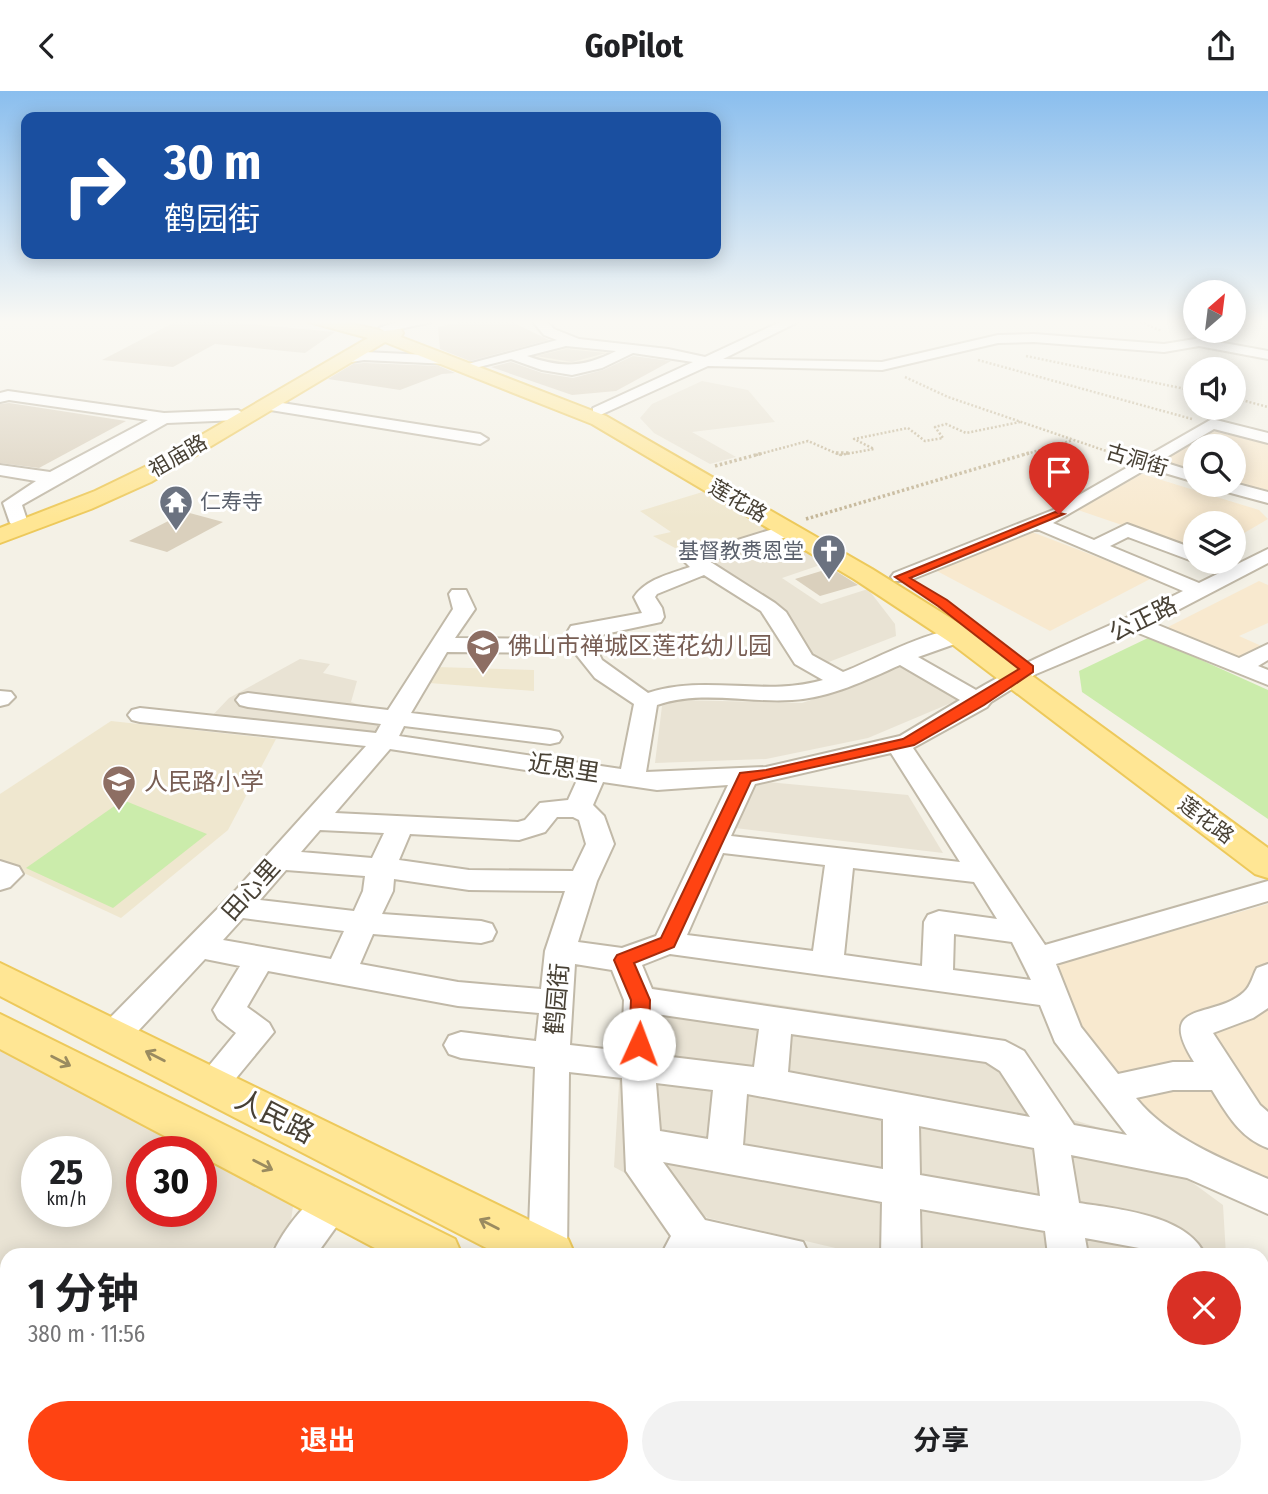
<!DOCTYPE html>
<html lang="zh">
<head>
<meta charset="utf-8">
<style>
  body { margin:0; font-family:"Fira Sans Condensed","Noto Sans SC",sans-serif; background:#f2f2f2; color:#202124; height:100vh; display:flex; flex-direction:column; font-size:26px; white-space:nowrap }
  * { box-sizing:border-box; margin:0 }
  p { font-size:23px; color:#757577 }
  .icon { flex:none; width:38px; height:38px; fill:none; stroke:currentColor; stroke-width:2; stroke-linecap:round; stroke-linejoin:round }
  .map { position:relative; flex:1; overflow:hidden }
  .details { position:absolute; left:0px; top:1157px; width:1269px; height:247px; display:flex; flex-direction:column; background:#fff; border-radius:21px 21px 0 0; box-shadow:0 4px 18px #0003 }
  .details>* { flex:none }
  .banner { position:absolute; left:21px; top:21px; width:700px; height:147px; border-radius:14px; box-shadow:0 4px 18px #0003; background:#1a4fa0; color:#fff; overflow:hidden }
  .needle { width:46px; rotate:28deg }
  .fabs { position:absolute; left:1183px; top:189px; display:grid; gap:14px }
  .fabs a { display:grid; place-items:center; width:63px; height:63px; border-radius:50%; background:#fff; box-shadow:0 4px 18px #0003; font-size:35px }
  .speed { position:absolute; left:21px; top:1045px; display:flex; gap:14px; font-size:35px; font-weight:700; text-align:center }
  .speed>* { display:grid; place-content:center; width:91px; height:91px; border-radius:50%; background:#fff; box-shadow:0 4px 18px #0003; line-height:1 }
  .speed small { font-size:18px; font-weight:400 }
  .speed .limit { border:10px solid #d22; background:#fff; color:#111 }
  .pin { position:absolute; display:grid; place-items:center; width:60px; height:60px; color:#fff; margin:-72px -30px; border-radius:50% 50% 50% 0; rotate:-45deg; box-shadow:0 0 7px #0007 }
  .pin .icon { rotate:45deg }
  .me { position:absolute; width:77px; margin:-38px; rotate:2deg; stroke-linejoin:round; filter:drop-shadow(0 0 5px #0008) }
  .turn { display:flex; align-items:center; gap:24px; height:147px; padding:0 28px; font-size:32px }
  .turn .icon { width:91px; height:91px; stroke-width:2.5 }
  .turn b { display:block; font-size:49px; line-height:60px }
  .round { display:grid; place-items:center; flex:none; width:74px; height:74px; border-radius:37px; background:#f2f2f2 }
  .overview { display:flex; align-items:center; justify-content:space-between; height:119px; padding:0 28px }
  h1 { font-size:42px; font-weight:700; line-height:52px }
  .action { display:flex; gap:14px; margin-top:auto; padding:14px 28px }
  .action a { flex:1; height:80px; border-radius:42px; background:#ff4312; color:#fff; font-size:28px; font-weight:700; line-height:80px; text-align:center }
  .action a+a { background:#f2f2f2; color:#202124 }
  header { display:flex; justify-content:space-between; align-items:center; height:91px; padding:0 28px; background:#fff; font-size:32px; font-weight:700 }
  .map>svg:first-child { display:block }
  .residential { fill:#e9e3d4; fill-rule:evenodd }
  .commercial { fill:#f8e9cf }
  .education { fill:#efe7cf }
  .green { fill:#cbecab }
  .building { fill:#dad0bd }
  .lines { fill:none; stroke-linecap:round; stroke-linejoin:round }
  .minor-casing { stroke:#c1b9a8; stroke-width:4 }
  .major-casing { stroke:#edc95b; stroke-width:4 }
  .path-far1 { stroke:#c4b698; stroke-width:2.5; stroke-dasharray:2 2; stroke-linecap:butt }
  .path { stroke:#c4b698; stroke-width:3.5; stroke-dasharray:2.5 2.5; stroke-linecap:butt }
  .minor { fill:#fff; fill-rule:evenodd }
  .major { fill:#ffe694; fill-rule:evenodd }
  .oneway { stroke:#9a8b60 }
  .route { fill:#ff4312; stroke:#a62c0c; stroke-width:2 }
  .labels { text-anchor:middle; stroke-width:6; stroke-linejoin:round; paint-order:stroke }
  .far-street-label { font-size:21px; fill:#484135; stroke:#fff }
  .far-worship-label { font-size:21px; fill:#5b616d; stroke:#fff; text-anchor:start }
  .street-label { font-size:24px; fill:#484135; stroke:#fff }
  .education-label { font-size:24px; fill:#785e54; stroke:#fff; text-anchor:start }
  .near-street-label { font-size:28px; fill:#484135; stroke:#fff }
</style>
</head>
<body>
<header><svg class="icon" aria-label="back" viewBox="0 0 24 24"><path d="M15 5l-7 7 7 7"/></svg>GoPilot<svg class="icon" aria-label="share" viewBox="0 0 24 24"><path d="M12 15V3M7 8l5-5 5 5M5 13v7h14v-7"/></svg></header>
<div class="map">
<svg width="1268" height="1403" viewBox="0 0 1268 1403">
  <rect width="100%" height="100%" fill="#f4f1e6"/>
  <g class="residential">
    <polygon points="702,290 748,299 775,331 692,341 736,366 710,373 654,342 640,327 652,313"/>
    <polygon points="781,443 829,471 782,487 821,513 868,498 895,533 896,545 821,574 800,555 784,525 699,469"/>
    <polygon points="300,568 330,573 323,582 357,590 351,611 389,623 378,644 210,627 229,607"/>
    <polygon points="897,574 958,609 868,647 766,668 655,672 662,615 676,609 802,612 847,597"/>
    <polygon points="756,690 908,704 943,762 735,737"/>
    <polygon points="651,895 971,942 1021,1013 1130,1046 1223,1114 1226,1164 865,1164 708,1127 614,1076 624,911"/>
    <path d="M 0,956 L 294,1108 L 290,1137 L 266,1164 L 7,1164 L 7,1396 L 96,1397 L 92,1403 L 0,1403 ZM 37,1060 L 96,1060 L 96,1120 L 37,1120 ZM 142,1060 L 201,1060 L 201,1120 L 142,1120 Z"/>
    <polygon points="190,1396 824,1396 836,1403 185,1403"/>
  </g>
  <g class="commercial">
    <polygon points="1215,336 1268,350 1268,404 1234,394 1234,355 1195,355 1195,383 1156,373"/>
    <polygon points="1142,383 1259,419 1268,428 1234,448 1234,432 1195,432 1195,459 1078,419"/>
    <polygon points="1032,441 1152,487 1050,540 935,479"/>
    <polygon points="1259,490 1268,494 1268,532 1239,545 1266,557 1239,572 1160,540"/>
    <polygon points="1268,813 1268,1097 1220,1077 1131,1012 1086,948 1050,875"/>
    <polygon points="1268,1312 1268,1403 1246,1403 1247,1397 1262,1396 1262,1337"/>
  </g>
  <g class="education">
    <polygon points="556,255 613,260 606,268 554,277 517,265"/>
    <polygon points="709,399 778,439 722,458 704,449 675,457 653,445 671,441 640,420"/>
    <polygon points="436,576 534,579 534,600 429,592"/>
    <polygon points="111,630 276,648 228,739 121,827 0,771 0,703"/>
  </g>
  <g class="green">
    <polygon points="1150,546 1268,599 1268,728 1082,601 1079,580"/>
    <polygon points="123,709 207,743 113,817 26,777"/>
  </g>
  <g class="building">
    <polygon points="175,231 228,231 335,241 305,262 215,253 173,276 102,269"/>
    <polygon points="462,231 512,231 549,249 470,270 440,258 438,236"/>
    <polygon points="566,258 606,262 572,271 536,265"/>
    <polygon points="633,265 671,270 616,300 572,304 491,276 511,271 542,282 573,287 603,279"/>
    <polygon points="364,272 439,275 455,282 442,283 400,299 328,288 353,273"/>
    <polygon points="9,312 126,330 39,377 0,372 0,313"/>
    <polygon points="186,421 223,431 167,461 129,450"/>
    <polygon points="831,477 858,494 820,505 795,488"/>
  </g>
  <g class="lines">
    <g class="minor-casing">
      <g id="minor">
        <polygon points="397,231 431,231 386,241 379,237"/>
        <path d="M 533,231 L 547,231 L 554,238 L 579,248 L 668,258 L 705,266 L 780,231 L 798,231 L 723,268 L 882,271 L 998,244 L 1034,243 L 1164,253 L 1195,248 L 1212,240 L 1228,240 L 1213,250 L 1268,260 L 1268,268 L 1199,255 L 1164,261 L 1034,251 L 998,252 L 882,279 L 708,275 L 598,325 L 593,323 L 593,317 L 693,271 L 633,262 L 602,277 L 572,284 L 542,279 L 511,268 L 475,277 L 468,273 L 557,249 L 544,244 ZM 566,255 L 616,260 C 583,277 561,277 527,265 Z"/>
        <polygon points="364,261 449,265 456,269 449,273 364,269 338,273 331,269"/>
        <polygon points="8,300 164,322 238,319 246,324 238,329 167,332 22,414 28,432 19,438 10,432 3,412 36,390 0,384 0,374 50,381 148,329 9,309 0,311 0,302"/>
        <polygon points="263,309 480,343 488,348 480,353 258,317 255,314"/>
        <path d="M 1212,328 L 1268,342 L 1268,352 L 1214,338 L 1160,370 L 1195,381 L 1195,391 L 1148,377 L 1053,432 L 1094,449 L 1127,433 L 1195,458 L 1195,471 L 1128,446 L 1110,455 L 1199,492 L 1268,458 L 1268,472 L 1153,532 L 1239,567 L 1268,553 L 1268,569 L 1258,575 L 1268,579 L 1268,594 L 1136,541 L 1036,583 L 991,611 L 987,616 L 913,657 L 1045,854 L 1268,790 L 1268,810 L 1056,873 L 1081,936 L 1118,983 L 1173,971 L 1194,971 C 1154,908 1214,929 1244,901 C 1251,895 1253,884 1257,877 L 1268,873 L 1268,917 L 1253,927 L 1213,942 L 1260,1014 L 1268,1021 L 1268,1057 C 1240,1047 1227,1023 1212,999 L 1173,999 L 1136,1007 C 1168,1047 1223,1068 1268,1088 L 1268,1123 L 1187,1087 L 1071,1064 L 1079,1112 C 1118,1118 1187,1124 1205,1164 L 1150,1164 L 1139,1157 L 1085,1147 L 1088,1164 L 1048,1164 L 1045,1140 L 920,1118 L 921,1164 L 881,1164 L 882,1111 L 663,1071 L 705,1129 L 803,1151 L 809,1164 L 661,1164 L 671,1145 L 626,1080 L 622,987 L 569,981 L 567,1162 L 528,1164 L 535,976 L 461,967 L 449,963 L 444,954 L 449,945 L 461,941 L 536,950 L 539,922 L 458,915 L 268,880 L 247,916 L 269,932 L 274,941 L 223,1003 L 211,1007 L 199,1003 L 194,993 L 236,942 L 218,928 L 213,919 L 240,875 L 205,868 L 126,953 L 114,957 L 102,953 L 97,944 L 102,935 L 235,800 L 366,655 L 140,631 L 132,629 L 128,624 L 132,619 L 140,617 L 376,642 L 381,633 L 248,616 L 240,614 L 236,609 L 240,604 L 248,602 L 388,619 L 453,518 L 449,503 L 452,499 L 466,499 L 475,518 L 455,547 L 570,548 L 568,540 L 571,535 L 642,522 L 634,506 C 646,488 670,483 690,476 L 683,469 L 686,465 L 789,433 L 796,435 L 798,439 L 796,443 L 709,470 L 775,512 L 786,521 L 812,564 L 843,581 C 870,571 940,533 966,539 L 969,544 L 966,549 L 918,566 L 976,599 C 1042,560 1115,535 1183,500 L 1037,438 L 908,490 L 894,490 L 891,486 L 894,482 L 1053,419 ZM 704,484 L 761,520 L 795,573 L 823,589 C 766,606 705,583 648,602 L 602,569 L 591,546 L 661,531 L 664,526 L 662,517 L 655,506 L 657,503 ZM 447,561 L 575,562 L 595,587 L 634,613 L 621,678 L 399,645 L 404,635 L 550,653 L 559,651 L 562,646 L 559,641 L 550,639 L 411,622 ZM 900,574 L 960,609 L 900,645 L 766,676 L 646,681 L 657,614 C 701,599 747,612 792,609 C 830,607 866,589 900,574 ZM 390,658 L 578,687 L 568,709 L 540,712 L 525,729 L 518,731 L 335,722 ZM 891,662 L 960,771 L 731,745 L 755,693 ZM 603,691 L 657,699 L 728,694 L 656,845 L 622,857 L 578,851 L 597,790 L 614,753 L 604,725 L 593,714 ZM 557,726 L 573,726 L 579,729 L 586,753 L 573,780 L 469,779 L 399,769 L 410,743 L 519,749 L 545,741 ZM 320,739 L 384,742 L 372,767 L 301,761 ZM 723,762 L 825,774 L 813,860 L 687,844 ZM 853,777 L 974,791 L 997,828 L 939,820 L 928,824 L 924,831 L 922,875 L 844,864 ZM 286,779 L 365,785 L 363,800 L 354,820 L 260,809 ZM 394,788 L 469,799 L 565,800 L 545,860 L 541,898 L 458,891 L 360,873 L 373,843 L 481,852 L 492,849 L 496,841 L 492,833 L 481,830 L 382,823 L 393,800 ZM 243,827 L 344,840 L 331,868 L 223,849 ZM 954,843 L 1012,851 L 1031,889 L 953,879 ZM 670,863 L 1040,914 L 1055,951 L 1127,1044 L 1074,1034 L 1024,960 L 1005,950 L 652,898 L 642,874 ZM 575,873 L 612,879 L 624,909 L 622,960 L 570,954 ZM 656,923 L 759,938 L 754,976 L 655,964 ZM 791,943 L 986,971 L 1000,980 L 1030,1026 L 788,981 ZM 656,992 L 713,999 L 708,1048 L 660,1040 ZM 747,1003 L 883,1028 L 883,1078 L 743,1054 ZM 919,1035 L 1034,1057 L 1040,1105 L 920,1084 Z"/>
        <polygon points="1234,392 1268,401 1268,412 1216,398 1213,394"/>
        <polygon points="0,600 11,601 15,606 8,613 0,615"/>
        <polygon points="0,770 19,776 23,783 10,796 0,799"/>
        <path d="M 335,1094 L 348,1099 L 354,1111 L 316,1164 L 272,1164 C 283,1139 310,1103 335,1094 Z"/>
        <polygon points="1268,1195 1268,1259 1262,1261 1262,1198"/>
        <polygon points="96,1396 143,1396 140,1403 93,1403"/>
        <polygon points="1202,1396 1248,1396 1246,1403 1200,1403"/>
      </g>
    </g>
    <g class="major-casing">
      <g id="major">
        <polygon points="309,231 343,231 384,240 401,238 403,242 401,246 606,325 872,478 968,538 1268,757 1268,787 1255,783 948,550 854,488 592,333 385,251 151,391 91,418 0,452 0,437 95,400 155,371 368,247"/>
        <polygon points="0,872 568,1148 575,1164 500,1164 0,905"/>
        <polygon points="0,923 455,1148 462,1164 388,1164 201,1065 201,1060 193,1060 0,958"/>
        <polygon points="859,1396 927,1396 929,1403 862,1403"/>
        <polygon points="983,1396 1052,1396 1054,1403 986,1403"/>
      </g>
    </g>
    <g class="path-far1">
      <polyline points="1140,231 1162,240"/>
      <polyline points="1026,265 1195,300"/>
      <polyline points="978,269 1192,328"/>
      <polyline points="905,286 948,306 1118,364"/>
      <polyline points="1234,307 1268,316"/>
      <polyline points="756,364 808,350 840,364"/>
      <polyline points="840,364 874,358 854,348 908,337 925,350 943,347 935,336 946,333 966,342 1020,331"/>
      <polyline points="1023,364 1073,349"/>
    </g>
    <g class="path">
      <polyline points="836,362 850,362"/>
      <polyline points="1113,362 1124,366"/>
      <polyline points="715,375 763,362"/>
      <polyline points="806,428 1029,362"/>
    </g>
    <use href="#minor" class="minor"/>
    <use href="#major" class="major"/>
  </g>
  <defs><path id="oneway-shaft" d="M-6 0H5M1.5-3L5.5 0L1.5 3" fill="none" stroke-width="1.6" stroke-linecap="round" stroke-linejoin="round" transform="scale(1.75)"/></defs>
  <g class="oneway">
    <use href="#oneway-shaft" transform="translate(155 965) rotate(-153)"/>
    <use href="#oneway-shaft" transform="translate(61 970) rotate(27)"/>
    <use href="#oneway-shaft" transform="translate(263 1074) rotate(27)"/>
    <use href="#oneway-shaft" transform="translate(489 1133) rotate(-153)"/>
  </g>
  <linearGradient id="sky" x2="0" y2="1"><stop stop-color="#8abeee"/><stop offset="0.54" stop-color="#faf9f4"/><stop offset="1" stop-color="#faf9f4" stop-opacity="0"/></linearGradient>
  <rect width="1268" height="428" fill="url(#sky)"/>
  <polygon class="route" points="1055,421 1064,423 910,487 947,509 1033,575 1033,581 984,614 914,654 751,690 674,856 634,872 650,909 649,953 646,959 632,959 629,953 631,909 614,869 617,864 661,847 740,682 766,679 903,648 1019,578 938,515 895,486"/>
  <defs>
    <g id="temple-pin" transform="scale(1.75)"><path d="M0 17L-7.5 6A9.5 9.5 0 1 1 7.5 6Z" fill="#6b7280" stroke="#fff"/><path d="M0-6L5-2H3V0L6.5 2.5H4V6H1.5V3h-3V6H-4V2.5H-6.5L-3 0V-2H-5Z" fill="#fff"/></g>
    <g id="church-pin" transform="scale(1.75)"><path d="M0 17L-7.5 6A9.5 9.5 0 1 1 7.5 6Z" fill="#6b7280" stroke="#fff"/><path d="M-1.2-6h2.4v3.5h3.3v2.4h-3.3V6h-2.4V-.1h-3.3v-2.4h3.3Z" fill="#fff"/></g>
    <g id="school-pin" transform="scale(1.75)"><path d="M0 17L-7.5 6A9.5 9.5 0 1 1 7.5 6Z" fill="#8d6e63" stroke="#fff"/><path d="M0-5L7-2L0 1L-7-2ZM-4 1L0 2.5L4 1V4Q0 6-4 4Z" fill="#fff"/></g>
  </defs>
  <g fill-rule="evenodd">
    <use href="#temple-pin" x="176" y="411"/>
    <use href="#church-pin" x="829" y="460"/>
    <use href="#school-pin" x="483" y="555"/>
    <use href="#school-pin" x="119" y="691"/>
  </g>
  <g class="labels">
    <g class="far-street-label">
      <text transform="translate(178 365) rotate(-30)" y="7">祖庙路</text>
      <text transform="translate(1137 369) rotate(17)" y="7">古洞街</text>
      <text transform="translate(738 410) rotate(30)" y="7">莲花路</text>
      <text transform="translate(1206 729) rotate(37)" y="7">莲花路</text>
    </g>
    <g class="far-worship-label">
      <text x="200" y="418">仁寿寺</text>
      <text x="804" y="467" text-anchor="end">基督教赉恩堂</text>
    </g>
    <g class="street-label">
      <text transform="translate(1143 528) rotate(-26)" y="8">公正路</text>
      <text transform="translate(564 677) rotate(9)" y="8">近思里</text>
      <text transform="translate(251 799) rotate(-48)" y="8">田心里</text>
      <text transform="translate(557 908) rotate(-85)" y="8">鹤园街</text>
    </g>
    <g class="education-label">
      <text x="508" y="563">佛山市禅城区莲花幼儿园</text>
      <text x="144" y="699">人民路小学</text>
    </g>
    <g class="near-street-label">
      <text transform="translate(275 1025) rotate(27)" y="10">人民路</text>
    </g>
  </g>
</svg>
<div class="fabs">
<a><svg class="needle" viewBox="-14 -14 28 28"><path d="M0-13l5 13h-10z" fill="#e53935"/><path d="M0 13l5-13h-10z" fill="#757577"/></svg></a>
<a><svg class="icon" aria-label="sound" viewBox="0 0 24 24"><path d="M4 9h4l5-4v14l-5-4H4zM17 9q2 3 0 6"/></svg></a>
<a><svg class="icon" aria-label="search" viewBox="0 0 24 24"><circle cx="10" cy="10" r="6"/><path d="M15 15l6 6"/></svg></a>
<a><svg class="icon" aria-label="layers" viewBox="0 0 24 24"><path d="M12 4l9 5-9 5-9-5zM3 14l9 5 9-5"/></svg></a>
</div>
<div class="speed"><div>25<small>km/h</small></div><div class="limit">30</div></div>
<div class="pin" style="left:1059px;top:423px;background:#d93025"><svg class="icon" aria-label="arrive" viewBox="0 0 24 24"><path d="M6 21V4h12l-3 4 3 4H6"/></svg></div>
<svg class="me" style="left:639px;top:953px" viewBox="-20 -20 40 40"><circle r="19" fill="#fff"/><path d="M0-13L10 11 0 6-10 11z" fill="#ff4312"/></svg>
<div class="banner">
<div class="turn"><svg class="icon" aria-label="right" viewBox="0 0 24 24"><path d="M7 20v-9h11M14 6l5 5-5 5"/></svg><div><b>30 m</b>鹤园街</div></div>
</div>
<section class="details">
<div class="overview"><div><h1>1 分钟</h1><p>380 m · 11:56</p></div><a class="round" style="background:#d93025;color:#fff"><svg class="icon" aria-label="close" viewBox="0 0 24 24"><path d="M6 6l12 12M18 6L6 18"/></svg></a></div>
<div class="action"><a>退出</a><a>分享</a></div>
</section>
</div>
</body>
</html>
